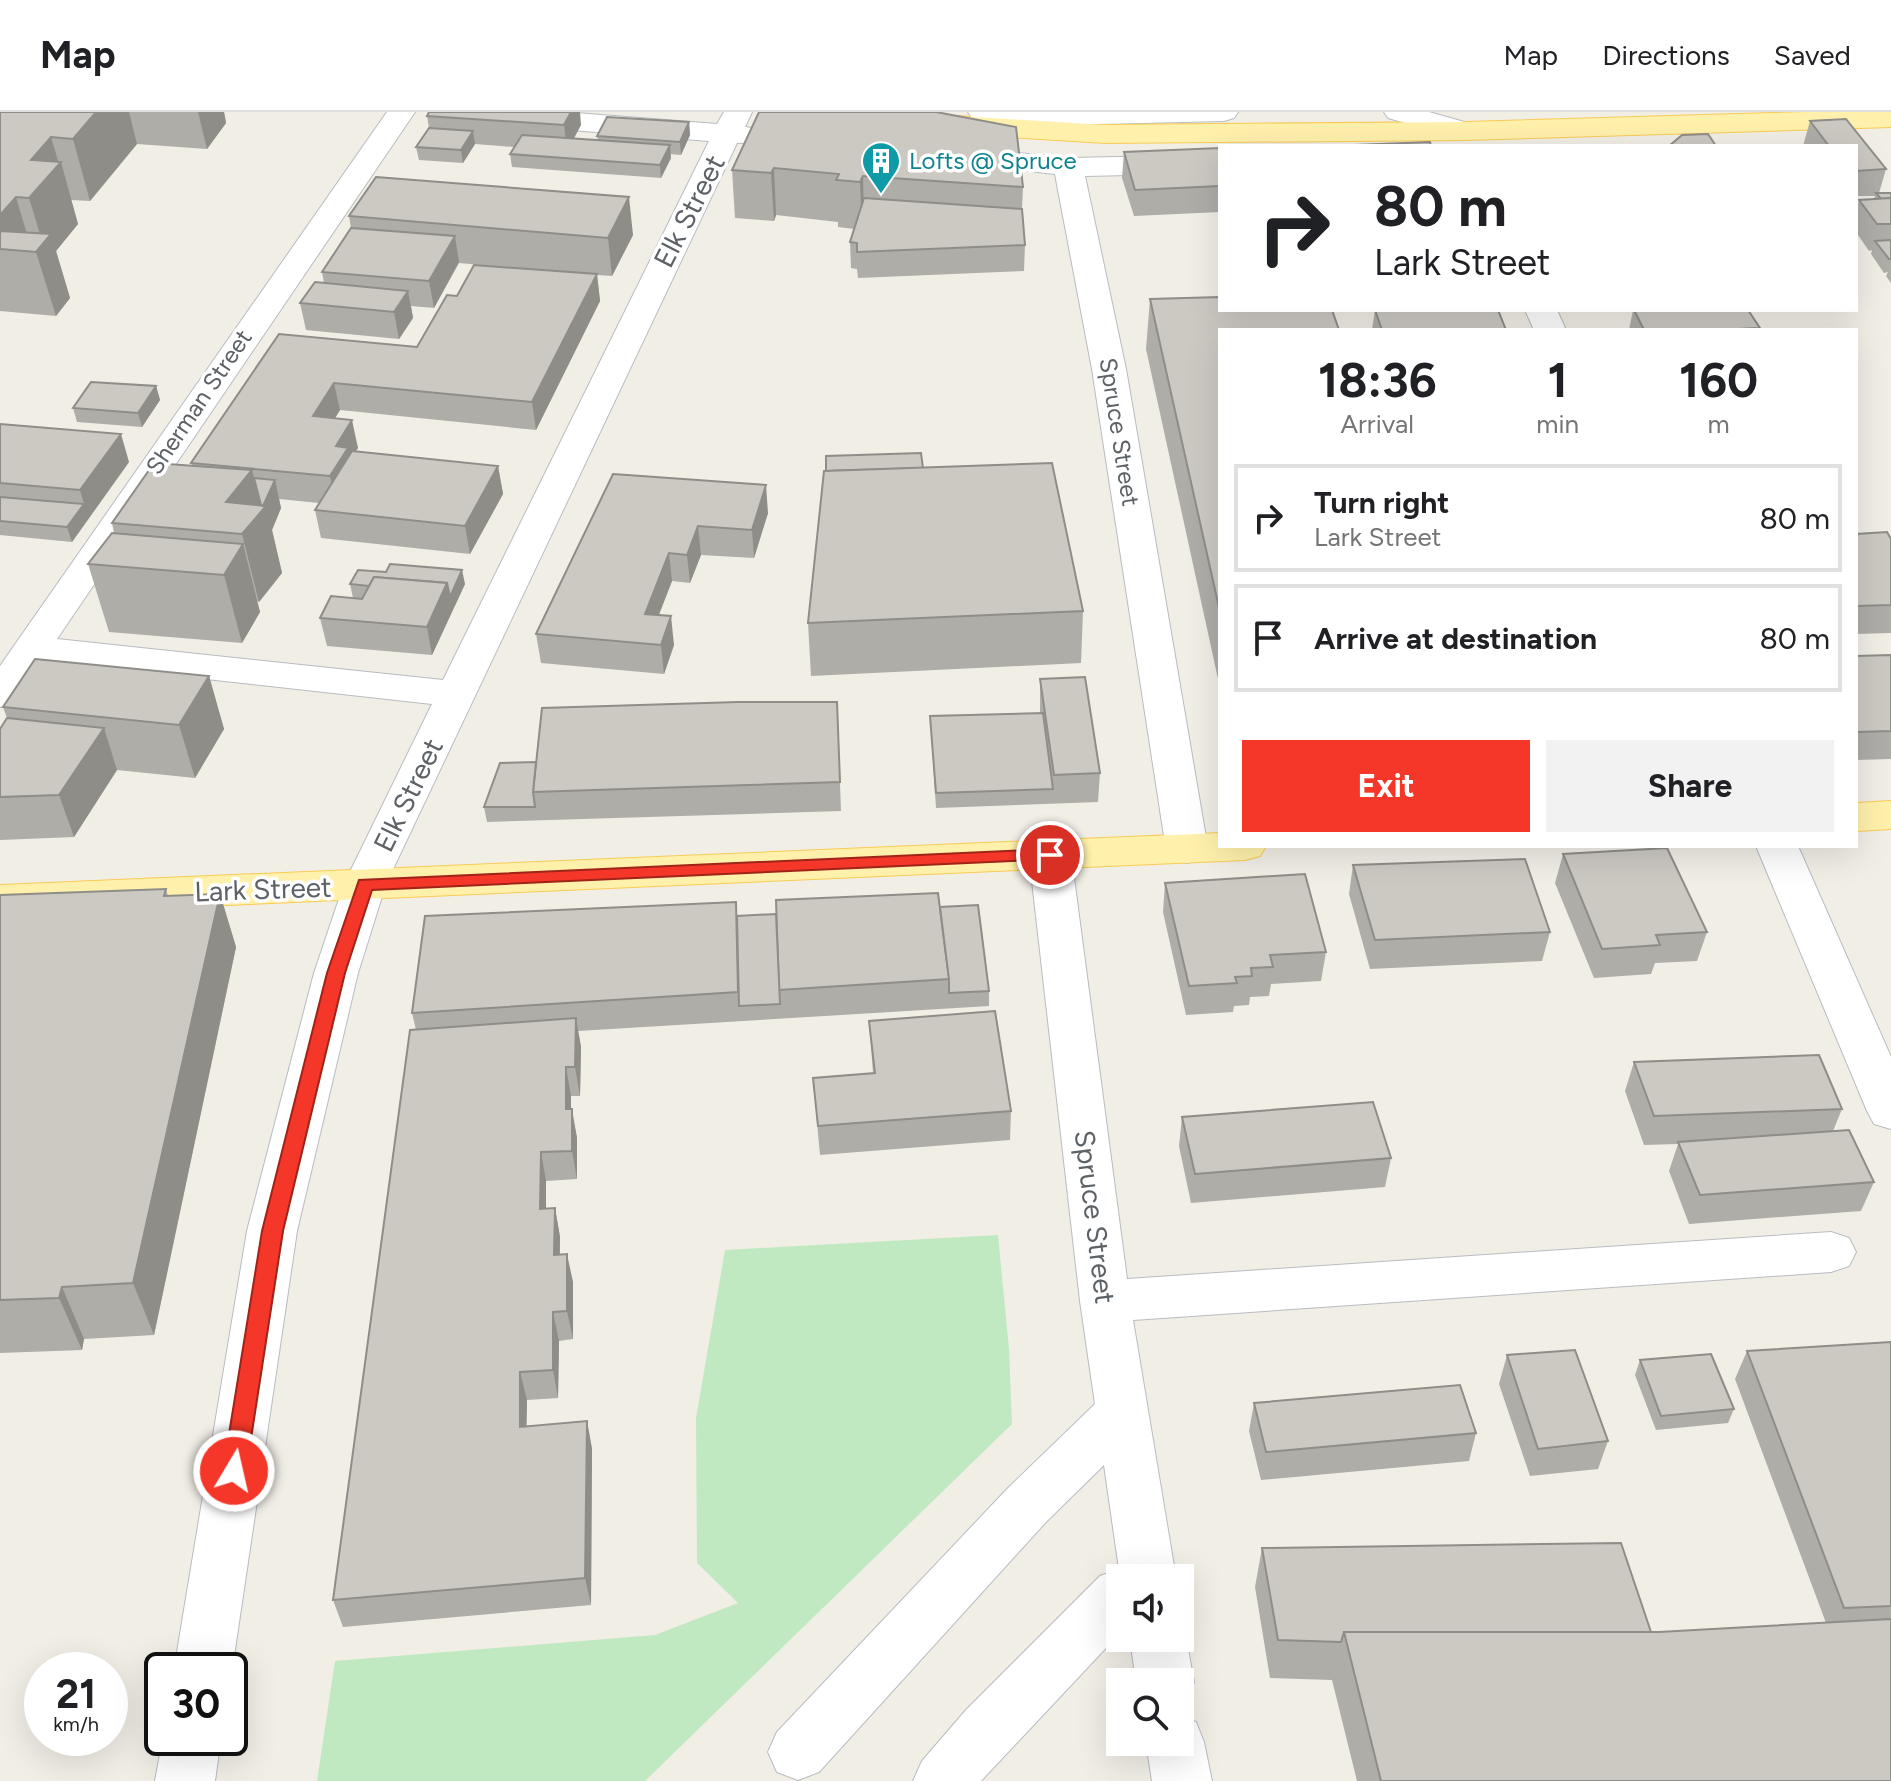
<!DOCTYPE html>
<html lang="en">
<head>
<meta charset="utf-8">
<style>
  body { margin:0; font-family:Figtree,sans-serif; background:#f2f2f2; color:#202124; height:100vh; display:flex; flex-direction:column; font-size:30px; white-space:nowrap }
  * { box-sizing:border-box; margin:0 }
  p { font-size:26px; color:#757577 }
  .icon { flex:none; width:44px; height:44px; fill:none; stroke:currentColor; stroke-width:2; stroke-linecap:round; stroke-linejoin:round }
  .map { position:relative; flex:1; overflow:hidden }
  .sheet { position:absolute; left:1218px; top:216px; width:640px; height:520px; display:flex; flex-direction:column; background:#fff; border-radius:0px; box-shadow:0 8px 32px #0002 }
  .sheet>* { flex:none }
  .banner { position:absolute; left:1218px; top:32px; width:640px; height:168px; border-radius:0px; box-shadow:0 8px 32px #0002; background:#fff; color:#202124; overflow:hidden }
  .tools { position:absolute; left:1106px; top:1452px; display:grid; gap:16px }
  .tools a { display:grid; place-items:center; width:88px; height:88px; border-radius:0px; background:#fff; box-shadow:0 8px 32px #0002; font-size:40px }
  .speed { position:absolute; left:24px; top:1540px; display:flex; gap:16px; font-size:40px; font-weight:700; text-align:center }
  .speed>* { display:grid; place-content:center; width:104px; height:104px; border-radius:50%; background:#fff; box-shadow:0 8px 32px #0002; line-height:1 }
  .speed small { font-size:20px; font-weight:400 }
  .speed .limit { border:4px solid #111; border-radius:12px; background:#fff; color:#111 }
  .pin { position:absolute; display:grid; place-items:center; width:68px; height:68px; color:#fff; margin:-34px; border:4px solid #fff; border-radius:50%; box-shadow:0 2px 8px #0007 }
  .me { position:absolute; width:88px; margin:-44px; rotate:9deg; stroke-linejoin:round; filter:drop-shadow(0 0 6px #0008) }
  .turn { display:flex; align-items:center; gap:28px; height:168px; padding:0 24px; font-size:36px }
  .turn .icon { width:104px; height:104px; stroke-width:2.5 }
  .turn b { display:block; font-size:56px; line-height:68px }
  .eta { display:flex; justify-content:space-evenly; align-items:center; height:136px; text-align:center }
  .eta b { font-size:48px; font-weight:700; line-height:56px }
  .button { display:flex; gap:16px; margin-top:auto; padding:16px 24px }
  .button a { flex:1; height:92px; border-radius:0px; background:#f43728; color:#fff; font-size:32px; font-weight:700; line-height:92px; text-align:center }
  .button a+a { background:#f2f2f2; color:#202124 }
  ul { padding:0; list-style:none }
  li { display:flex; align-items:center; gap:24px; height:108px; margin:0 16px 12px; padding:0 8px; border:4px solid #e0e0e0; border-radius:0px }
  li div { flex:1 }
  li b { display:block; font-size:30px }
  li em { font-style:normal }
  header { display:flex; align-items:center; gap:48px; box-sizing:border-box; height:112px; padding:0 40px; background:#fff; border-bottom:2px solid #e0e0e0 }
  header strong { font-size:38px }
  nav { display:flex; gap:44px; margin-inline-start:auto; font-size:28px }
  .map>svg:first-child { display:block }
  .green { fill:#c1e9c1 }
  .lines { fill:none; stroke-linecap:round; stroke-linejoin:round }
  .minor-casing { stroke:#b8bcc0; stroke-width:2 }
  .major-casing { stroke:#facb55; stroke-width:2 }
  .minor { fill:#fff; fill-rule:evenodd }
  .major { fill:#fff1ac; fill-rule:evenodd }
  .wall { fill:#afada8 }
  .shaded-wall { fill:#8f8d88 }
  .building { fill:#ccc9c3; stroke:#8f8d88; stroke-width:2 }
  .route { fill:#f43728; stroke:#9f241a; stroke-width:2 }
  .labels { text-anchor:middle; stroke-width:7; stroke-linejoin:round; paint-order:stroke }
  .far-culture-label { font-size:24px; fill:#0d838f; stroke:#fff; text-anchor:start }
  .far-street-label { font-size:24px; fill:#5d6267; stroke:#fff }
  .street-label { font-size:28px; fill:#5d6267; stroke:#fff }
</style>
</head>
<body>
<header>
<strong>Map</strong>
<nav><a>Map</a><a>Directions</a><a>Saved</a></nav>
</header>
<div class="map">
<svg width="1891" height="1669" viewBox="0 0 1891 1669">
  <rect width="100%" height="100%" fill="#f1eee6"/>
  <polygon class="green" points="998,1123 1009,1237 1012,1312 645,1669 317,1669 335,1549 655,1523 738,1491 697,1451 696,1306 725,1138"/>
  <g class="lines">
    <g class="minor-casing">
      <g id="minor">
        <polygon points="387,0 415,0 57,527 443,568 709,29 457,9 447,6 443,0 563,0 717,12 724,0 752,0 745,15 765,18 769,24 765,30 737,31 386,772 358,861 297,1119 232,1558 230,1562 230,1558 174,1558 247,1119 314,861 344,772 432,592 43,549 14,592 0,595 0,554"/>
        <polygon points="968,0 1238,0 1234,6 1224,9 1060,13 982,9 972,6"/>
        <polygon points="1384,0 1429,0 1475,13 1479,19 1475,25 1465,28 1388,6"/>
        <polygon points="959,35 1068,46 1220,43 1220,61 1085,64 1126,257 1208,737 1202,747 1187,751 1172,747 1166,737 1092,257 1055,62 949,50 944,44 949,38"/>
        <polygon points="1525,198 1557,198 1566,218 1534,218"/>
        <polygon points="1050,729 1065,733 1071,743 1127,1167 1831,1120 1849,1126 1856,1140 1849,1154 1831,1160 1133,1208 1176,1466 1120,1466 1120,1521 981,1669 913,1669 922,1649 966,1598 1100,1464 1119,1457 1104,1353 1046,1410 819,1660 798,1668 777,1660 768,1640 777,1620 1008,1376 1095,1292 1080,1189 1029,743 1035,733"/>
        <polygon points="1756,734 1798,734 1891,945 1891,1017 1874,1012 1867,999"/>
        <polygon points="1180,1512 1186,1526 1194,1570 1185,1589 1180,1591 1180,1570 1136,1570 1130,1526 1180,1526"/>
        <polygon points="1180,1604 1196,1610 1204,1630 1212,1669 1152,1669 1146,1630 1180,1630"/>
        <polygon points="163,1626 221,1626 215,1669 155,1669"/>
      </g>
    </g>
    <g class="major-casing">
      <g id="major">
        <polygon points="1807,0 1891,0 1891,15 1465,28 1105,31 957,22 947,19 943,13 947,7 957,4 1105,13 1465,10"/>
        <polygon points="1891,689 1891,717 1856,719 1856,691"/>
        <polygon points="1220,721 1220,734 1266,734 1260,744 1245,748 0,803 0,773"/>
      </g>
    </g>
    <use href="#minor" class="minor"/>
    <use href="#major" class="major"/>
  </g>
  <g class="wall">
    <polygon points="0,0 224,0 226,11 207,37 137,32 90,89 71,88 78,112 56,139 70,186 56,204 0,199"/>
    <polygon points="759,0 1023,75 1022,97 1025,133 1024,159 858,166 857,157 851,156 850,130 854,117 838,115 838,110 776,103 774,109 735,106 732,58"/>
    <polygon points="427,4 581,13 574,26 598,28 597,24 689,10 690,23 681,43 670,42 671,46 661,66 512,55 510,42 514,35 475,32 463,51 419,48 416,35 429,16"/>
    <polygon points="1846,7 1886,57 1879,81 1891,81 1891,171 1886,164 1888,160 1884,161 1871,142 1872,138 1869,139 1856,120 1856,99 1859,88 1874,87 1875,84 1856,84 1856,34 1803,34 1810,9"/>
    <polygon points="1220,36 1220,100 1134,104 1122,66 1124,40"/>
    <polygon points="349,104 633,123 612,164 597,163 600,189 536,318 340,298 335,306 358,336 355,339 498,354 503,382 470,442 321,426 315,398 319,391 279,387 281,396 272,418 282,461 259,490 257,489 260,500 242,531 109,520 88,452 114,421 112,411 192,354 191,351 279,222 417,235 457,184 517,156 459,151 434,196 411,194 413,206 399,227 306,218 300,191 324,171 322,160 351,116"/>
    <polygon points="1150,187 1220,218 1220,576 1146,237"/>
    <polygon points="1375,198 1506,218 1372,218"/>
    <polygon points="1633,198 1748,198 1760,216 1760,218 1629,218"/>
    <polygon points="156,274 160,288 142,315 77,310 73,296"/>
    <polygon points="0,312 129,350 72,430 0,423"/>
    <polygon points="923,356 1083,499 1081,551 811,564 808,511"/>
    <polygon points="613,362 768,401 754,446 701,443 690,471 672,469 659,503 674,533 664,562 541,551 536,522"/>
    <polygon points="1856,422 1891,427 1891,521 1856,522"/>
    <polygon points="350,472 465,472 432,543 327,534 320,506 353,486"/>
    <polygon points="1891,543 1891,647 1856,648 1856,544"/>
    <polygon points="209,564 224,617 195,666 117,658 74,725 0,728 0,617 7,606 3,595"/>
    <polygon points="1040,567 1100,661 1098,690 936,696 930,604 1040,601"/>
    <polygon points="837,590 841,699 487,710 484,695 536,650"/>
    <polygon points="1563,742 1707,820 1697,849 1655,851 1651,862 1594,866 1555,771"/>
    <polygon points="1353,753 1550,820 1542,849 1370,857 1349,782"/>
    <polygon points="1165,771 1326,840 1321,869 1271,872 1269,884 1250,885 1249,893 1234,894 1233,900 1186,903 1163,800"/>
    <polygon points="166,777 168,784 220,782 236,835 154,1223 84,1227 82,1238 0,1241 0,783"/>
    <polygon points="940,795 989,879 989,894 578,919 581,935 580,984 571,984 571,997 577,1026 577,1067 546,1069 546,1097 555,1096 560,1125 560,1143 573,1170 573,1227 559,1229 558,1286 527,1288 526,1315 587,1309 592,1337 591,1493 343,1515 333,1488 416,918 412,901 737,804"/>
    <polygon points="869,909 1011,999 1010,1028 820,1043 813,966 873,961"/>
    <polygon points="1634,950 1842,997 1833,1019 1874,1070 1861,1099 1689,1112 1669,1059 1678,1032 1644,1033 1625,979"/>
    <polygon points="1182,1005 1391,1046 1385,1075 1191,1091 1179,1034"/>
    <polygon points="1891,1230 1891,1669 1357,1669 1332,1568 1270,1566 1255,1475 1262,1436 1651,1520 1826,1511 1735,1267 1747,1239"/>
    <polygon points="1507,1243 1608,1329 1598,1357 1530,1364 1499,1272"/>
    <polygon points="1640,1248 1734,1297 1728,1311 1656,1318 1635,1263"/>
    <polygon points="1254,1291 1476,1321 1469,1349 1261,1368 1249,1319"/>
  </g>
  <g class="shaded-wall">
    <polygon points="96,0 129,0 137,32 90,89 73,27"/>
    <polygon points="198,0 224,0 226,11 207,37"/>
    <polygon points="571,0 580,0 581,13 567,39 564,13"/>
    <polygon points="689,10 690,23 681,43 680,30"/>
    <polygon points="473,19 475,32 463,51 461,38"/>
    <polygon points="51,25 59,52 61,50 78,112 56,139 70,186 56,204 36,140 43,132 29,86 31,48"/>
    <polygon points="670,33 671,46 661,66 660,53"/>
    <polygon points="774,56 776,103 774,109 771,61"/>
    <polygon points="863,64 864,112 862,118 860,70"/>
    <polygon points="16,85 32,139 0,137 0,103"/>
    <polygon points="629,85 633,123 612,164 608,126"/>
    <polygon points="455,124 459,150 434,196 429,169"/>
    <polygon points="597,162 600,189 536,318 532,290"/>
    <polygon points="408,179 413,206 399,227 394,200"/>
    <polygon points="334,271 340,298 319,332 313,304"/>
    <polygon points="156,274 160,288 142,315 138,301"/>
    <polygon points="352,308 358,336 351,347 336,392 330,364 336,334"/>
    <polygon points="121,322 129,350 72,430 67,415 84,392 80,378"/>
    <polygon points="498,354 503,382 470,442 465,414"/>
    <polygon points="252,358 262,397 275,368 281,396 272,418 282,461 259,490 242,422 226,390"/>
    <polygon points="766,373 768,401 754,446 752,418"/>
    <polygon points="698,414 701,443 690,471 687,443"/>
    <polygon points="243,432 260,500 242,531 224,463"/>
    <polygon points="669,441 672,469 648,530 645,502"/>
    <polygon points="462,458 465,472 432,543 427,515 447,471"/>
    <polygon points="671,504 674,533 664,562 661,533"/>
    <polygon points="209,564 224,617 195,666 179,613"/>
    <polygon points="104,616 117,658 74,725 59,683"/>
    <polygon points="220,782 236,835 154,1223 133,1171"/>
    <polygon points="576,906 581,935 580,984 575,955"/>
    <polygon points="566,955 571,984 571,1026 566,997"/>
    <polygon points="572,997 577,1026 577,1067 572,1039"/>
    <polygon points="541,1040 546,1069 546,1126 540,1097"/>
    <polygon points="555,1096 560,1125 559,1172 554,1143"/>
    <polygon points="567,1142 573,1170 573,1227 567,1199"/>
    <polygon points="62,1175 84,1227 82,1238 59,1186"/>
    <polygon points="553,1200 559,1229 558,1286 553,1258"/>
    <polygon points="520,1260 527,1288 526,1343 520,1315"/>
    <polygon points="587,1309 592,1337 591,1493 585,1466"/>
  </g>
  <g class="building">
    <polygon points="0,0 96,0 73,27 51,25 31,48 61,50 29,86 16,85 0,103"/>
    <polygon points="429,0 571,0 564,13 427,4"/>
    <polygon points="759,0 936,0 1016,15 1023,75 863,64 860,70 836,68 839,62 774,56 771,61 732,58"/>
    <polygon points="607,5 689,10 680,30 597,24"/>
    <polygon points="1846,7 1886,57 1856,59 1856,34 1829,34 1810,9"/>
    <polygon points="429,16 473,19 461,38 416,35"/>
    <polygon points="1708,22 1716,34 1669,34 1682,23"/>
    <polygon points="522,23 670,33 660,53 510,42"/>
    <polygon points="1430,30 1431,34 1328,34"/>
    <polygon points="1220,36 1220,74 1135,78 1124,40"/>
    <polygon points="376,65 629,85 608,126 349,104"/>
    <polygon points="1876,81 1891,81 1891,86 1881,87"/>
    <polygon points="864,86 1022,97 1025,133 857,140 857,131 850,130"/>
    <polygon points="1891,86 1891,112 1877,112 1859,88"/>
    <polygon points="351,116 455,124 429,169 322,160"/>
    <polygon points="0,119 51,122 36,140 0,137"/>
    <polygon points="1891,128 1891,147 1889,147 1875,129"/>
    <polygon points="474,153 597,162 532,290 334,271 313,304 352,308 336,334 348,336 330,364 191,351 279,222 417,235 447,183 457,184"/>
    <polygon points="315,170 408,179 394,200 300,191"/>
    <polygon points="1220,185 1220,198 1332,198 1339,218 1220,218 1220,500 1150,187"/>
    <polygon points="1375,198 1498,198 1506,218 1382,218"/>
    <polygon points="1634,198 1748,198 1760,216 1740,217 1741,218 1644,218"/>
    <polygon points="91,270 156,274 138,301 73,296"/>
    <polygon points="0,312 121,322 80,378 0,371"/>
    <polygon points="352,339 498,354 465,414 315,398"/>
    <polygon points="921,341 923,356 826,359 826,344"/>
    <polygon points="154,351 252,358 226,390 266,394 242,422 112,411"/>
    <polygon points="1052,351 1083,499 808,511 824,359"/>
    <polygon points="613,362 766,373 752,418 698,414 687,443 669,441 645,502 671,504 661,533 536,522"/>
    <polygon points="254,366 275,368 263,394 261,393"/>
    <polygon points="0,385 84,392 67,415 0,409"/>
    <polygon points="1887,420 1891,427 1891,493 1856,494 1856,422"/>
    <polygon points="112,421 243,432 224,463 88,452"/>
    <polygon points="390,452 462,458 450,485 447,471 374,465 369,474 350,472 358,458 386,460"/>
    <polygon points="374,465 447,471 427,515 320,506 331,484 362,487"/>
    <polygon points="1891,543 1891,619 1856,620 1856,544"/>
    <polygon points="35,547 209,564 179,613 3,595"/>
    <polygon points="1085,565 1100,661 1054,663 1040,567"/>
    <polygon points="738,590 837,590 840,670 533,680 542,596"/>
    <polygon points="1043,601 1053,677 936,681 930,604"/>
    <polygon points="7,606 104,616 59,683 0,685 0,617"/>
    <polygon points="536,650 533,680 535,695 484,695 500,651"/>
    <polygon points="1667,736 1707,820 1656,823 1660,833 1602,837 1563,742"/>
    <polygon points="1525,747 1550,820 1375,828 1353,753"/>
    <polygon points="1305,762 1326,840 1270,843 1273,855 1251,856 1252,864 1235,865 1237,871 1189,874 1165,771"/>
    <polygon points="166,777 164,784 220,782 133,1171 62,1175 59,1186 0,1188 0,783"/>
    <polygon points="938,781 949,867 779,878 776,788"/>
    <polygon points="736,790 738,880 412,901 425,804"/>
    <polygon points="978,793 989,879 949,881 949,867 940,795"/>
    <polygon points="776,802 780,892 739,894 737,804"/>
    <polygon points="995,899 1011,999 818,1014 813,966 875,961 869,909"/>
    <polygon points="576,906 575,955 566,955 566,997 572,997 572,1039 541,1040 540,1097 555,1096 554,1143 567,1142 567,1199 553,1200 553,1258 520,1260 520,1315 587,1309 585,1466 333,1488 410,918"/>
    <polygon points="1819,943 1842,997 1654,1004 1634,950"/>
    <polygon points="1373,990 1391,1046 1195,1062 1182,1005"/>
    <polygon points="1849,1018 1874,1070 1700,1083 1678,1030"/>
    <polygon points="1891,1230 1891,1494 1844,1496 1747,1239"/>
    <polygon points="1575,1238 1608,1329 1538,1337 1507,1243"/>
    <polygon points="1711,1242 1734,1297 1661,1304 1640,1248"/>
    <polygon points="1460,1273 1476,1321 1266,1340 1254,1291"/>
    <polygon points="1621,1431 1651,1520 1344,1520 1341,1530 1278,1528 1262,1436"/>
    <polygon points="1891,1507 1891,1669 1381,1669 1344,1520 1659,1520"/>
  </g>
  <polygon class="route" points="1050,737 1059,743 1056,747 372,778 345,861 283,1119 246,1359 242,1365 234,1368 227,1365 223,1359 262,1119 327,861 359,768"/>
  <defs>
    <g id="building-pin" transform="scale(2)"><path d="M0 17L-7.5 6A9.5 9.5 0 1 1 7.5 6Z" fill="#0f9aa8" stroke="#fff"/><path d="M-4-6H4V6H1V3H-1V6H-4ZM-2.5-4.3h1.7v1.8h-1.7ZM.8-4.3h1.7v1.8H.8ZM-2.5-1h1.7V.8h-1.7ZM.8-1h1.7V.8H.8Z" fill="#fff"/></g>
  </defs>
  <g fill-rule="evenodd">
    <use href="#building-pin" x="881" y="49"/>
  </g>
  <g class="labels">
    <g class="far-culture-label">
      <text x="909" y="57">Lofts @ Spruce</text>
    </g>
    <g class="far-street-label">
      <text transform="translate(199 290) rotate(-56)" y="8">Sherman Street</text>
      <text transform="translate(1119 320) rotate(81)" y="8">Spruce Street</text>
    </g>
    <g class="street-label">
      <text transform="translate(689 99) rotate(-63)" y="10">Elk Street</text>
      <text transform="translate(408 683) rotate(-64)" y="10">Elk Street</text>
      <text transform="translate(263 777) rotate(-2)" y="10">Lark Street</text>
      <text transform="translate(1095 1105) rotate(83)" y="10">Spruce Street</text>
    </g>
  </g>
</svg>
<div class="tools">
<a><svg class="icon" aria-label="sound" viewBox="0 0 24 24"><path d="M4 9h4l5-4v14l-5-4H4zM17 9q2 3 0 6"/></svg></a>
<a><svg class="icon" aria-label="search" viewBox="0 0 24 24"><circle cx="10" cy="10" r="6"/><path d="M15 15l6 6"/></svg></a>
</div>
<div class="speed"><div>21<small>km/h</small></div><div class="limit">30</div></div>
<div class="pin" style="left:1050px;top:743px;background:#d93025"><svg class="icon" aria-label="arrive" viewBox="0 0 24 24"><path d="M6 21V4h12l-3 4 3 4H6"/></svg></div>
<svg class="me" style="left:234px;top:1359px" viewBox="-20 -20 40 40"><circle r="17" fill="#f43728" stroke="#fff" stroke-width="3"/><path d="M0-11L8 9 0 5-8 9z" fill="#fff"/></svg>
<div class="banner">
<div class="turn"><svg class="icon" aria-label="right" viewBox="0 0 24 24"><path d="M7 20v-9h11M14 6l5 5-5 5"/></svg><div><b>80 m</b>Lark Street</div></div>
</div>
<section class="sheet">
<div class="eta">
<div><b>18:36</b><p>Arrival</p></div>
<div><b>1</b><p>min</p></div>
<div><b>160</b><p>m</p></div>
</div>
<ul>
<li><svg class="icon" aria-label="right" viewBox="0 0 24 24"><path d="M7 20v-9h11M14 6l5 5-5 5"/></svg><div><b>Turn right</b><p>Lark Street</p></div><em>80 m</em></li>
<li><svg class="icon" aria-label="arrive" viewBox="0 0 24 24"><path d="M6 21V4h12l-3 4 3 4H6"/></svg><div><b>Arrive at destination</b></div><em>80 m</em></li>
</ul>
<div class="button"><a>Exit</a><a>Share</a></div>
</section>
</div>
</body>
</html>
